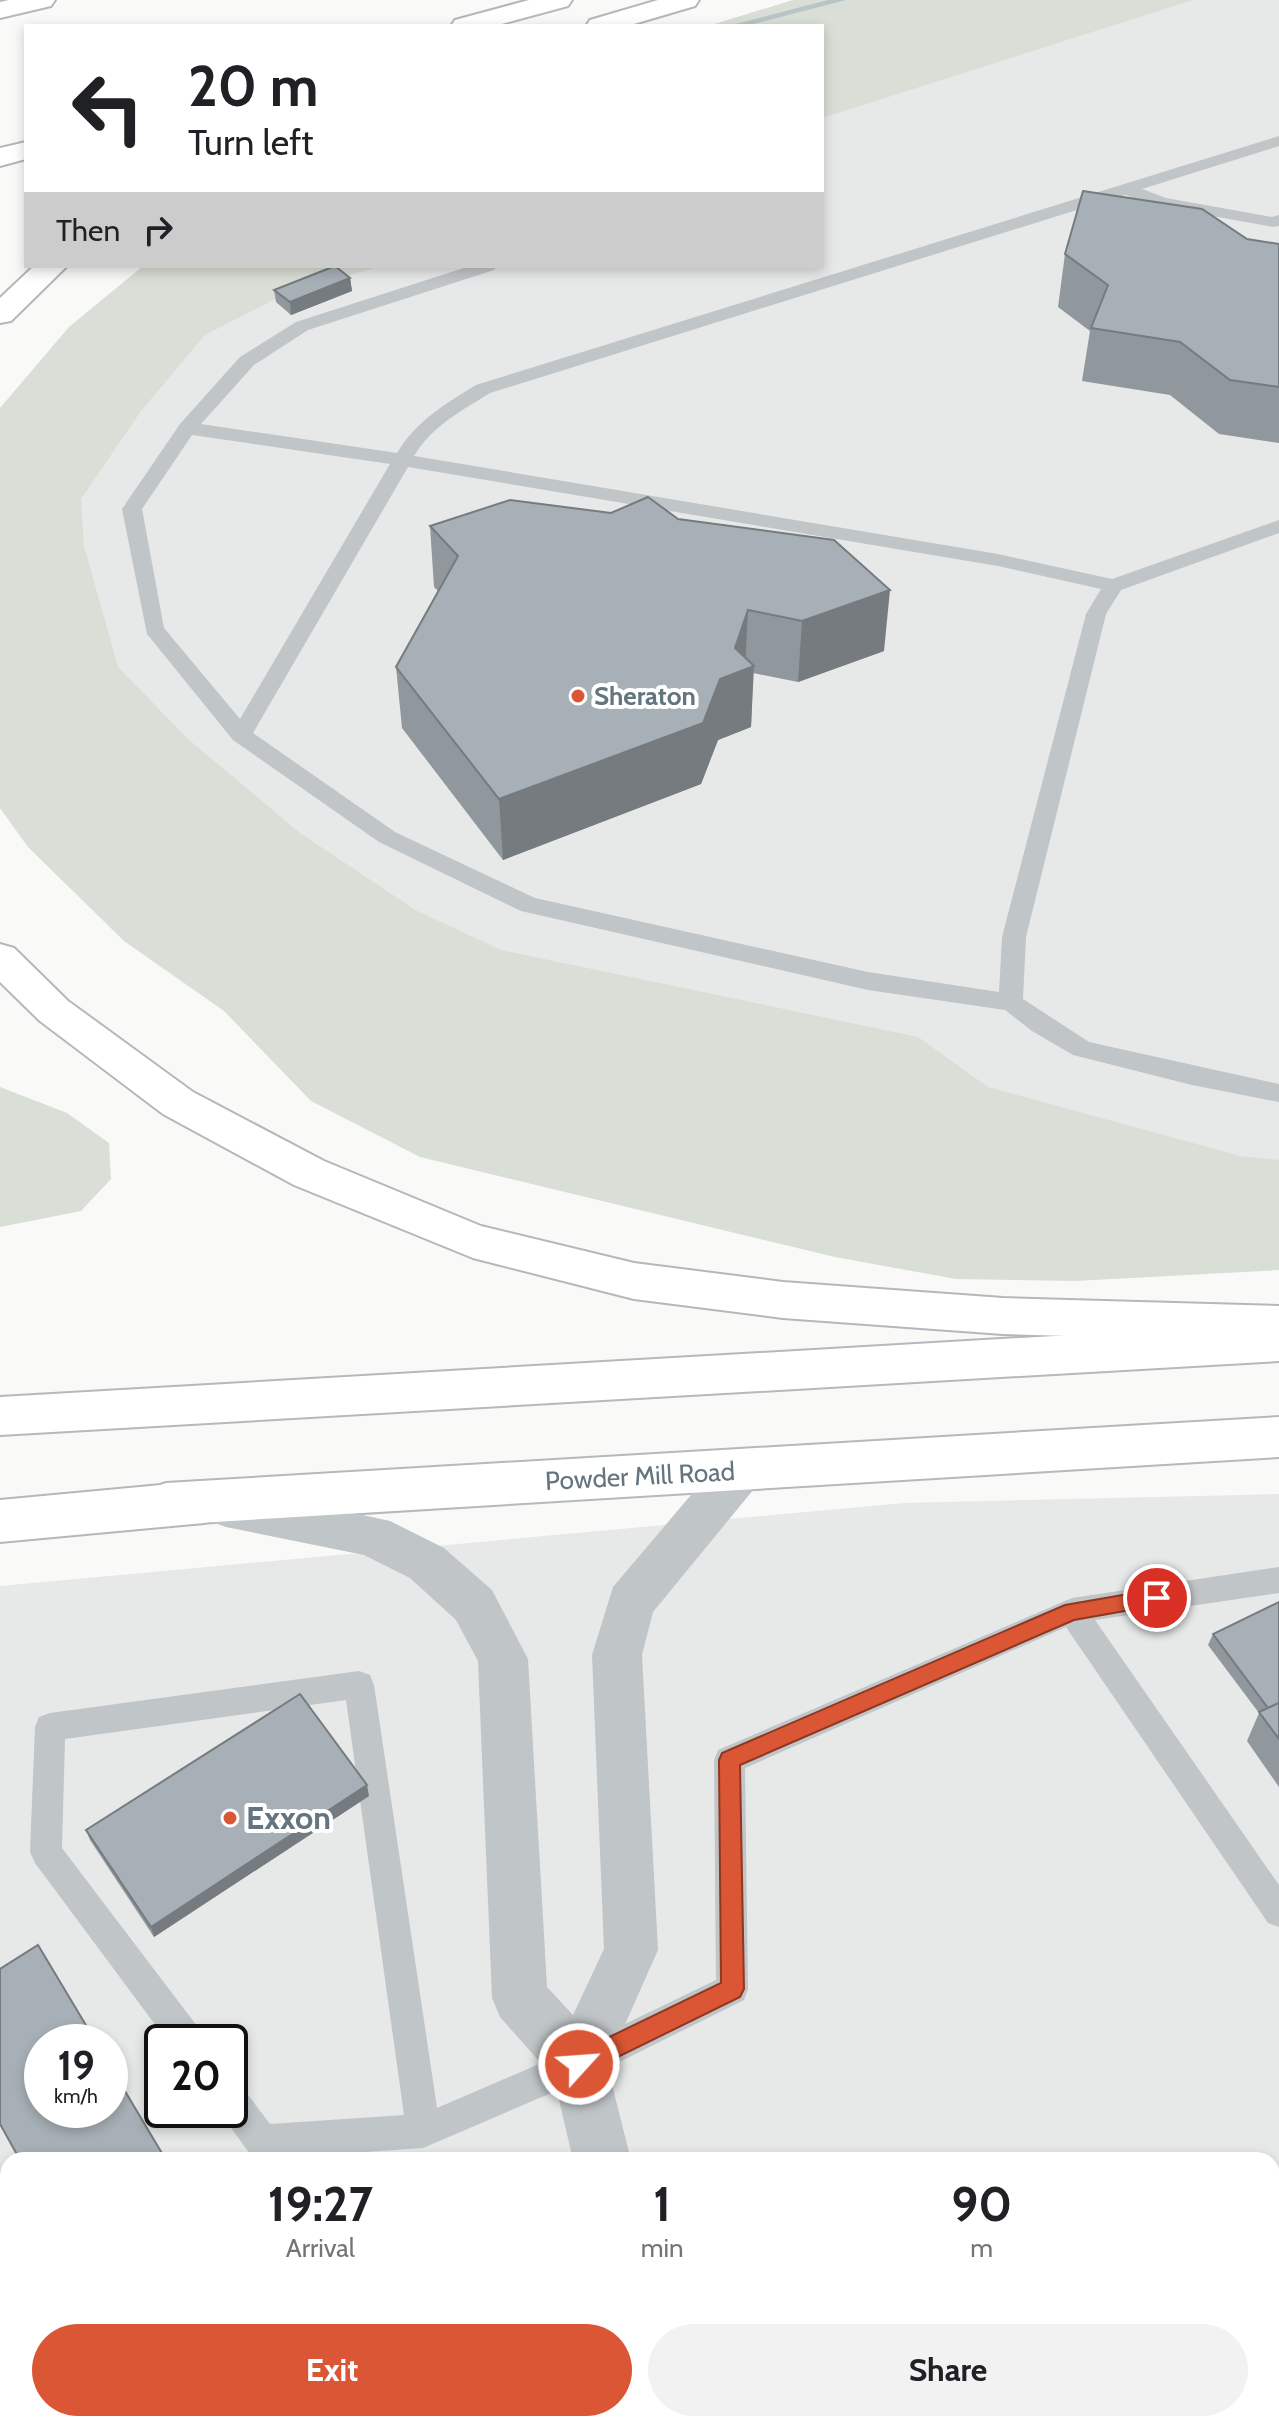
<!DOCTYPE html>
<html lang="en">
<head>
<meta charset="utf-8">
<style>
  body { margin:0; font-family:Cabin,sans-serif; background:#f2f2f2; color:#202124; height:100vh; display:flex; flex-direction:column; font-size:30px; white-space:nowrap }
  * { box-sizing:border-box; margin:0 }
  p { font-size:26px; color:#757577 }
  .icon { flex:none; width:44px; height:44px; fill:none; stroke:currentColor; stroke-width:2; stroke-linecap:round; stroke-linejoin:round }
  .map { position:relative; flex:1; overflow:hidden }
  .panel { position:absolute; left:0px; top:2152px; width:1280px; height:280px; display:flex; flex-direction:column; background:#fff; border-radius:24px 24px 0 0; box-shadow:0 4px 12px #0003 }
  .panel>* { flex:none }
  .top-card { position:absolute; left:24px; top:24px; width:800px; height:244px; border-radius:0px; box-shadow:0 4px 12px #0003; background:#fff; color:#202124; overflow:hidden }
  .speed { position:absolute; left:24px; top:2024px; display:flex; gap:16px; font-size:40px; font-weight:700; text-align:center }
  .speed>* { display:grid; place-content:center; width:104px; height:104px; border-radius:50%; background:#fff; box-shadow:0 4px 12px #0003; line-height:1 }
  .speed small { font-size:20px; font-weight:400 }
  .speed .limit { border:4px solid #111; border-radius:12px; background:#fff; color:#111 }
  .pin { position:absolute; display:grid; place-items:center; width:68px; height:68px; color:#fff; margin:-34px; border:4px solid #fff; border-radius:50%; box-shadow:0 2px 8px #0007 }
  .me { position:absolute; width:88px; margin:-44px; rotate:64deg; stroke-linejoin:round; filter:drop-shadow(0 0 6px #0008) }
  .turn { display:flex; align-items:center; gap:28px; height:168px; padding:0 32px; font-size:36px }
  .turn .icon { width:104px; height:104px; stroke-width:2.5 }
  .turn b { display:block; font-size:56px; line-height:68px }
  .then { display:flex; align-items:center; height:76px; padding:0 32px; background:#0003; gap:16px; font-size:30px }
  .eta { display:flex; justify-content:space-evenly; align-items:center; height:136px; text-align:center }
  .eta b { font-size:48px; font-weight:800; line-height:56px }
  .primary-button { display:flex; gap:16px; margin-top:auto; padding:16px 32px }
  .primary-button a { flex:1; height:92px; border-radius:48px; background:#db5634; color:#fff; font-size:32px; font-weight:800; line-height:92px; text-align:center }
  .primary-button a+a { background:#f2f2f2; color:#202124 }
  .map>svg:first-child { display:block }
  .built { fill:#e7e8e8; fill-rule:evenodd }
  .green { fill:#d9ded6 }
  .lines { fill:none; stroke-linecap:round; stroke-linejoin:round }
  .stream { fill:#b8c5c8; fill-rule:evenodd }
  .primary-casing { stroke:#b4b9bd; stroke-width:4 }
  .motorway-casing { stroke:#b4b8bb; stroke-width:4 }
  .service { fill:#c0c5c8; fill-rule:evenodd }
  .minor { fill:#c0c5c8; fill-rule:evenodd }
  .primary { fill:#fff; fill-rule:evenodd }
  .motorway { fill:#fff; fill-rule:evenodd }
  .wall { fill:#90979d }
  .shaded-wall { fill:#757b7f }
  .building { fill:#a7b0b6; stroke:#757b7f; stroke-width:2 }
  .route { fill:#db5634; stroke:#8e3822; stroke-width:2 }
  .poi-dot { fill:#db5634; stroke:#fff; stroke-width:3 }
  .labels { text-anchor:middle; stroke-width:8; stroke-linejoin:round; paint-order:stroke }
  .poi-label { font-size:26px; font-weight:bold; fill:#657580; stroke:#fff; text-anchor:start }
  .street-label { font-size:26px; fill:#657580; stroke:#fff }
  .near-poi-label { font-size:32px; font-weight:bold; fill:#657580; stroke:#fff; text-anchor:start }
</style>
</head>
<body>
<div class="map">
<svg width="1279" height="2432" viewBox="0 0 1279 2432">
  <rect width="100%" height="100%" fill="#f9f9f7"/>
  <g class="built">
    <polygon points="1133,0 1279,0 1279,1200 444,1055 0,553 5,489 287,266 822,266 822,98"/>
    <path d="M 1279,1494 L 1279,2432 L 0,2432 L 0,1586 L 904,1503 ZM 42,2042 L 110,2042 L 110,2110 L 42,2110 ZM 162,2042 L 230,2042 L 230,2110 L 162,2110 ZM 8,2160 L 1272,2160 L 1272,2424 L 8,2424 Z"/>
  </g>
  <g class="green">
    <polygon points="793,0 1193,0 822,118 822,26 708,26"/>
    <polygon points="143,266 381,266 285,294 205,335 141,411 81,499 84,546 118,667 188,739 300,833 417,911 501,950 918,1037 988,1087 1240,1156 1279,1160 1279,1270 1074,1281 956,1279 835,1257 420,1157 311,1101 224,1011 124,941 28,847 0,808 0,408 69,327"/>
    <polygon points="0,1087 67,1113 109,1143 111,1179 81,1211 0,1227"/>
  </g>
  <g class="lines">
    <polygon class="stream" points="828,0 846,0 746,26 728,26"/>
    <g class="primary-casing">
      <g id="primary">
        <polygon points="1279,1323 1279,1361 0,1435 0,1397"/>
        <polygon points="1279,1417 1279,1457 166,1525 149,1519 142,1504 149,1489 166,1483"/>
      </g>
    </g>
    <g class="motorway-casing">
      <g id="motorway">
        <polygon points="9,0 55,0 51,6 0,18 0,2"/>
        <polygon points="529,0 572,0 568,6 494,26 451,26 455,20"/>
        <polygon points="658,0 699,0 695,6 627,26 586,26 590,20"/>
        <polygon points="26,142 26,159 0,166 0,148"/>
        <polygon points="34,266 67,266 11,321 0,323 0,298"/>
        <polygon points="0,944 14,948 68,1001 193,1092 324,1161 481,1226 634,1263 783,1282 1003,1298 1279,1306 1279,1342 1003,1334 783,1318 634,1299 473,1258 294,1185 163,1114 40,1021 0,982"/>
        <polygon points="204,1481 221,1487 228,1502 221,1517 204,1523 0,1542 0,1500"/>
      </g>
    </g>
    <g class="service">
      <path d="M 1279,136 L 1279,146 L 1142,189 L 1166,198 L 1272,217 L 1279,215 L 1279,226 L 1273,227 L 1162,207 L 1125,195 L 490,393 C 461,411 432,426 414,456 L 998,554 L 1112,579 L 1279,520 L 1279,533 L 1121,590 L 1106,614 L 1026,937 L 1023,999 L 1089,1042 L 1279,1084 L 1279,1102 L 1192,1085 L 1073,1055 L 1032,1031 L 1005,1010 L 868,990 L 521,911 L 379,842 L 233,740 L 147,634 L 122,509 L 180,424 L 240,357 L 296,322 L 470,266 L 497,266 L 494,270 L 308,330 L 254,365 L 201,424 L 397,453 C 416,421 445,404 476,385 ZM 192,435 L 390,464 L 240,719 L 164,628 L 142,509 ZM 408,467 L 998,566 L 1101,589 L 1086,614 L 1002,937 L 999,992 L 868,972 L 535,898 L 395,832 L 253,733 Z"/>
      <polygon points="1279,1567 1279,1593 1095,1620 1279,1885 1279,1927 1268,1923 1066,1627 745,1768 748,1989 744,2000 591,2076 423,2148 262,2159 250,2154 218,2110 230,2110 230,2082 242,2087 270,2124 404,2115 346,1700 65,1739 62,1848 200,2030 205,2042 168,2042 35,1863 30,1852 35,1727 39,1717 50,1713 359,1671 370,1675 374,1685 437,2108 567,2052 716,1980 714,1760 718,1750 1072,1598"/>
    </g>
    <g class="minor">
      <polygon points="741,1450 758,1456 765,1470 758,1484 653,1612 642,1655 658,1950 607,2065 631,2160 573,2160 554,2078 500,2017 492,1998 478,1661 456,1620 410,1578 364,1555 226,1527 209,1521 202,1506 209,1491 226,1485 390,1521 444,1548 492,1590 528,1659 547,1987 573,2015 604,1949 592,1655 613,1587 724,1456"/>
      <polygon points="561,2424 634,2424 631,2432 558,2432"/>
      <polygon points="672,2424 735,2424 738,2432 675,2432"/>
    </g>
    <use href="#primary" class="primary"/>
    <use href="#motorway" class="motorway"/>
  </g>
  <g class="wall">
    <polygon points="1247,239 1279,244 1279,443 1219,434 1170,395 1082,381 1090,331 1058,307 1065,254"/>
    <polygon points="350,278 352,291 291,315 276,302 274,290"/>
    <polygon points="611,513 678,519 884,651 798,682 753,673 751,727 718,740 701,784 503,860 402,728 396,667 438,591 434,587 430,526"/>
    <polygon points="1279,1602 1279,1787 1247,1741 1259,1713 1208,1645 1213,1634"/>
    <polygon points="369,1796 154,1937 90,1840 86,1830"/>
  </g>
  <g class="shaded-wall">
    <polygon points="350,278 352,291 291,315 290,302"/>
    <polygon points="890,590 884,651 798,682 802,621"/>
    <polygon points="748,610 745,669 754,666 751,727 718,740 701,784 503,860 499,799 720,679 735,648"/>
    <polygon points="367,1785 369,1796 154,1937 151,1927"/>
  </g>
  <g class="building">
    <polygon points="1083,191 1202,209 1247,239 1279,244 1279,387 1230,380 1180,342 1091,328 1108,285 1065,254"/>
    <polygon points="335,266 350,278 290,302 274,290"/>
    <polygon points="648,497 678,519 834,540 890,590 802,621 748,610 735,648 754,666 720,679 703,723 499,799 396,667 458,556 430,526 510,500 611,513"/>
    <polygon points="1279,1602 1279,1703 1268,1708 1213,1634"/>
    <polygon points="300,1694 367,1785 151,1927 86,1830"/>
    <polygon points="1279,1703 1279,1739 1259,1712"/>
    <polygon points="38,1945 96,2042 42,2042 42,2110 110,2110 110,2066 166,2160 20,2160 0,2124 0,1969"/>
  </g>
  <polygon class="route" points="1157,1589 1164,1592 1167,1598 1164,1604 1074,1620 740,1765 744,1989 740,1997 587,2072 579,2076 570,2072 567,2064 570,2056 721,1983 719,1760 722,1753 1065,1605"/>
  <g class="poi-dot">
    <circle cx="578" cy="696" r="8"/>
    <circle cx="230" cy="1818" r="8"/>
  </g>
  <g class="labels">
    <g class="poi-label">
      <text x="594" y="705">Sheraton</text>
    </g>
    <g class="street-label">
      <text transform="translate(640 1476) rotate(-3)" y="9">Powder Mill Road</text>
    </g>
    <g class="near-poi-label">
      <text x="246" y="1829">Exxon</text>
    </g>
  </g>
</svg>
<div class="speed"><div>19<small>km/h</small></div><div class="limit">20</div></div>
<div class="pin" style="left:1157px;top:1598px;background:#d93025"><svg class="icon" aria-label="arrive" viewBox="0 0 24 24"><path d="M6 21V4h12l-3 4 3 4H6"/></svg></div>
<svg class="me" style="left:579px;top:2064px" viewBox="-20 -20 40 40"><circle r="17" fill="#db5634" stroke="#fff" stroke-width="3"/><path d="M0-11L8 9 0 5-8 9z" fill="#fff"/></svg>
<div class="top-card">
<div class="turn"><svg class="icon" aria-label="left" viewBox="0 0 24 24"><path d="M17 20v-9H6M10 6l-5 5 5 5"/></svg><div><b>20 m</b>Turn left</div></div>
<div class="then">Then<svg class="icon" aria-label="right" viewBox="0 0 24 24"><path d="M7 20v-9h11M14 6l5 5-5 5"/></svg></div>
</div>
<section class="panel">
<div class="eta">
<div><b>19:27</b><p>Arrival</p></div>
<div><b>1</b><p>min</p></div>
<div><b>90</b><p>m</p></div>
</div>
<div class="primary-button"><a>Exit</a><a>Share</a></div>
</section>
</div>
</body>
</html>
